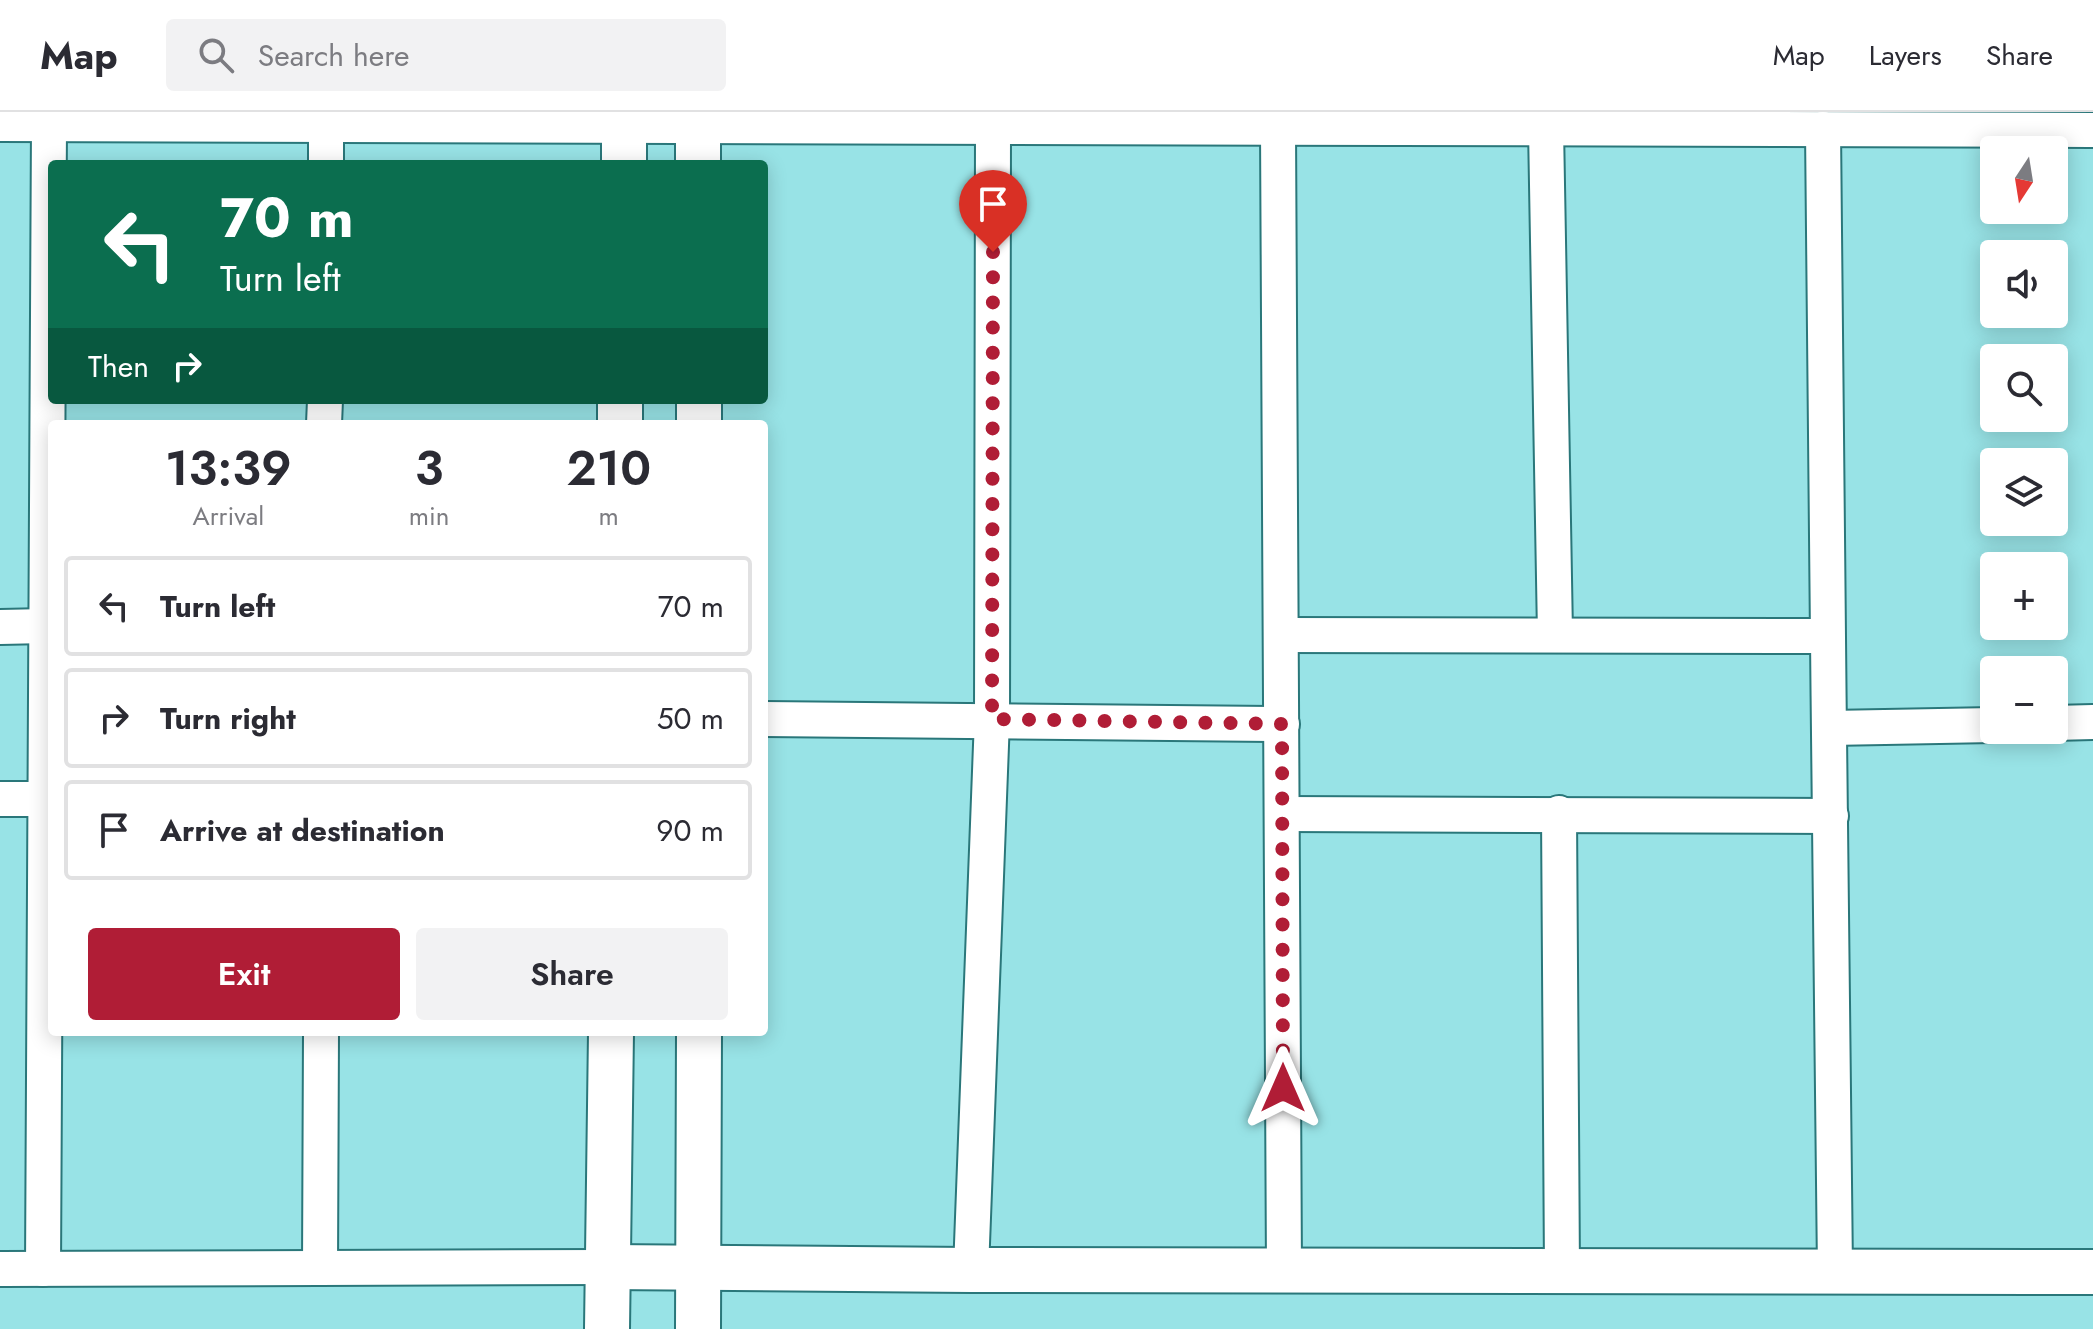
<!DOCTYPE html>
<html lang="en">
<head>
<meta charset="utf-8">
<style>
  body { margin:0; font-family:Jost,sans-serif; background:#f2f2f3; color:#2b2b33; height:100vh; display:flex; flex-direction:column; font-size:30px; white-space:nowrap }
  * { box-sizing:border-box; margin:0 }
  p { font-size:26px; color:#7c7c81 }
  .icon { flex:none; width:44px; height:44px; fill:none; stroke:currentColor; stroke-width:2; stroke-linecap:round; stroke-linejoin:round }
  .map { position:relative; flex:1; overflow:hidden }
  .panel { position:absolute; left:48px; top:308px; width:720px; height:616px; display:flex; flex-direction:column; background:#fff; border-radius:8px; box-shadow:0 4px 20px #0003 }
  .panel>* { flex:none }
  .banner { position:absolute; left:48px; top:48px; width:720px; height:244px; border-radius:8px; box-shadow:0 4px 20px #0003; background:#0b6e4f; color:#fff; overflow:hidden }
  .needle { width:52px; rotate:192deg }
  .tools { position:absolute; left:1980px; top:24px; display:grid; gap:16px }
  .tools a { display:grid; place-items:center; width:88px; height:88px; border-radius:8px; background:#fff; box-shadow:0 4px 20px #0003; font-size:40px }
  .pin { position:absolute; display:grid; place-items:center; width:68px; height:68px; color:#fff; margin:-82px -34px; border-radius:50% 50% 50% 0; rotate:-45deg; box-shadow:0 0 8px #0007 }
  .pin .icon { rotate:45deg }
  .me { position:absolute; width:88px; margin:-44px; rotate:0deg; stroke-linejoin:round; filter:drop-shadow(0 0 6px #0008) }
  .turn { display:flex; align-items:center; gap:28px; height:168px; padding:0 40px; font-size:36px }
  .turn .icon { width:104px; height:104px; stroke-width:2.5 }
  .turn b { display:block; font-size:56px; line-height:68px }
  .then { display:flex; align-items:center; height:76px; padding:0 40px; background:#0003; gap:16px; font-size:30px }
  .eta { display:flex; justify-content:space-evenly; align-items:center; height:136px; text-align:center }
  .eta b { font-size:48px; font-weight:600; line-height:56px }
  .action { display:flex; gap:16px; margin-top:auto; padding:16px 40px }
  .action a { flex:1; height:92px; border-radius:8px; background:#b01d36; color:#fff; font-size:32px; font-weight:600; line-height:92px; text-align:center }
  .action a+a { background:#f2f2f3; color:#2b2b33 }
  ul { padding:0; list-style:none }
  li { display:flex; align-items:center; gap:24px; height:100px; margin:0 16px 12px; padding:0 24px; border:4px solid #e1e1e2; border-radius:8px }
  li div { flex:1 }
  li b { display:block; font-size:30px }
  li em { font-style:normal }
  header { display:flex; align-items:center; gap:48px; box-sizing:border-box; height:112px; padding:0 40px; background:#fff; border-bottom:2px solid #e1e1e2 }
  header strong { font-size:38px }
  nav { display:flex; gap:44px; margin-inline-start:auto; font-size:28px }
  .search { width:560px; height:72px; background:#f2f2f3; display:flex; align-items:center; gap:20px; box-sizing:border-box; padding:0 28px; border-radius:8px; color:#7c7c81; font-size:30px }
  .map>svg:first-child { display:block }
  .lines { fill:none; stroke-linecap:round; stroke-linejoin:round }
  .street-casing { stroke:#2a777a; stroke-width:38 }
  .secondary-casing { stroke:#2a777a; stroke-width:48 }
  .street { stroke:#fff; stroke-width:34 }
  .secondary { stroke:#fff; stroke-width:44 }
  .route { stroke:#b01d36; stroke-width:14; stroke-dasharray:0 25.2 }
</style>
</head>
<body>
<header>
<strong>Map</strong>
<div class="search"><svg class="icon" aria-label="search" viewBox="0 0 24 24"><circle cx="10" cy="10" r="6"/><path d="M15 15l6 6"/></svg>Search here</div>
<nav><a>Map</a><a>Layers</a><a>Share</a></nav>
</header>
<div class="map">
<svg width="2093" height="1217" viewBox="0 0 2093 1217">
  <rect width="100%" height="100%" fill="#98e3e6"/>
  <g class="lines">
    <g class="street-casing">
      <g id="street">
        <polyline points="0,12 2093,18"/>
        <polyline points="1278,16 1284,1159"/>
        <polyline points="1546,16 1555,522"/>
        <path d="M 1823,17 C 1825,398 1832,778 1835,1159"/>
        <polyline points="326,52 326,13"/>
        <polyline points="324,312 325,288"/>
        <polyline points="0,515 46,514"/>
        <polyline points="1282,523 1826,524"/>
        <polyline points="764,607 1282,612"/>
        <polyline points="2054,611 2093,610"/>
        <polyline points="1830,616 1994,613"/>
        <polyline points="0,687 44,687"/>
        <polyline points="1559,701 1562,1159"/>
        <polyline points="1283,702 1831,704"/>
        <polyline points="320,1155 321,920"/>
        <polyline points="0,1157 608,1155"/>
        <polyline points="43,1157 49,12"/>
        <polyline points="971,1158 992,607 993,15"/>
      </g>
    </g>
    <g class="secondary-casing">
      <g id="secondary">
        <polyline points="698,14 698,52"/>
        <polyline points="624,52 624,14"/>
        <polyline points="699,288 699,312"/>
        <polyline points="620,312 620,288"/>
        <polyline points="608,1155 971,1158 2093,1160"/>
        <polyline points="607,1217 611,920"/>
        <polyline points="698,1217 699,920"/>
      </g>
    </g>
    <use href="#street" class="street"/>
    <use href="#secondary" class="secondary"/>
  </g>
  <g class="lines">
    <polyline class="route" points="993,140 992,607 1282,612 1283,976"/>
  </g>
</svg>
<div class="tools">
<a><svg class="needle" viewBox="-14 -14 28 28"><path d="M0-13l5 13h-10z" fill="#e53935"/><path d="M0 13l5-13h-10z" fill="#7c7c81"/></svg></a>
<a><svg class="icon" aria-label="sound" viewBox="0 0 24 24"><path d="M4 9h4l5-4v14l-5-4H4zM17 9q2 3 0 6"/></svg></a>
<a><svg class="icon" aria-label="search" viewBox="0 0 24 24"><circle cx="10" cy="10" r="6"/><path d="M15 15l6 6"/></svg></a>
<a><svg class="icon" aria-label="layers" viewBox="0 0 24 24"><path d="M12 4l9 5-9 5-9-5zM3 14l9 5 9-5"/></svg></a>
<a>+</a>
<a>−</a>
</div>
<div class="pin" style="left:993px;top:140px;background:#d93025"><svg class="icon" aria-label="arrive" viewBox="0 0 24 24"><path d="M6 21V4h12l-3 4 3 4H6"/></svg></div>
<svg class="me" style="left:1283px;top:976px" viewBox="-20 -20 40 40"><path d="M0-17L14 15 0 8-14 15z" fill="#b01d36" stroke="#fff" stroke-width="4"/></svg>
<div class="banner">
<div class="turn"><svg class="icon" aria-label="left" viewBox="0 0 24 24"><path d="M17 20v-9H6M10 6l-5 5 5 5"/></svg><div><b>70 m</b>Turn left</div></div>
<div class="then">Then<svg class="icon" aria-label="right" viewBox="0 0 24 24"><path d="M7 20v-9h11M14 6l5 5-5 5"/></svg></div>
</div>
<section class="panel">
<div class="eta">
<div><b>13:39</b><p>Arrival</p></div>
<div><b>3</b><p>min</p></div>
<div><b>210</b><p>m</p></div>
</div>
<ul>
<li><svg class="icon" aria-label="left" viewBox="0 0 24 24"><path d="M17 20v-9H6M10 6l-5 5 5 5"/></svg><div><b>Turn left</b></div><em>70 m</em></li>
<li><svg class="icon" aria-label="right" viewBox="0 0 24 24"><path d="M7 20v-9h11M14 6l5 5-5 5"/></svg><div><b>Turn right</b></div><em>50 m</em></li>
<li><svg class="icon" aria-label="arrive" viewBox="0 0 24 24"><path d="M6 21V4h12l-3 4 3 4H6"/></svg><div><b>Arrive at destination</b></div><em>90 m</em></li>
</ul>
<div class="action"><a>Exit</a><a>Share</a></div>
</section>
</div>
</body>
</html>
